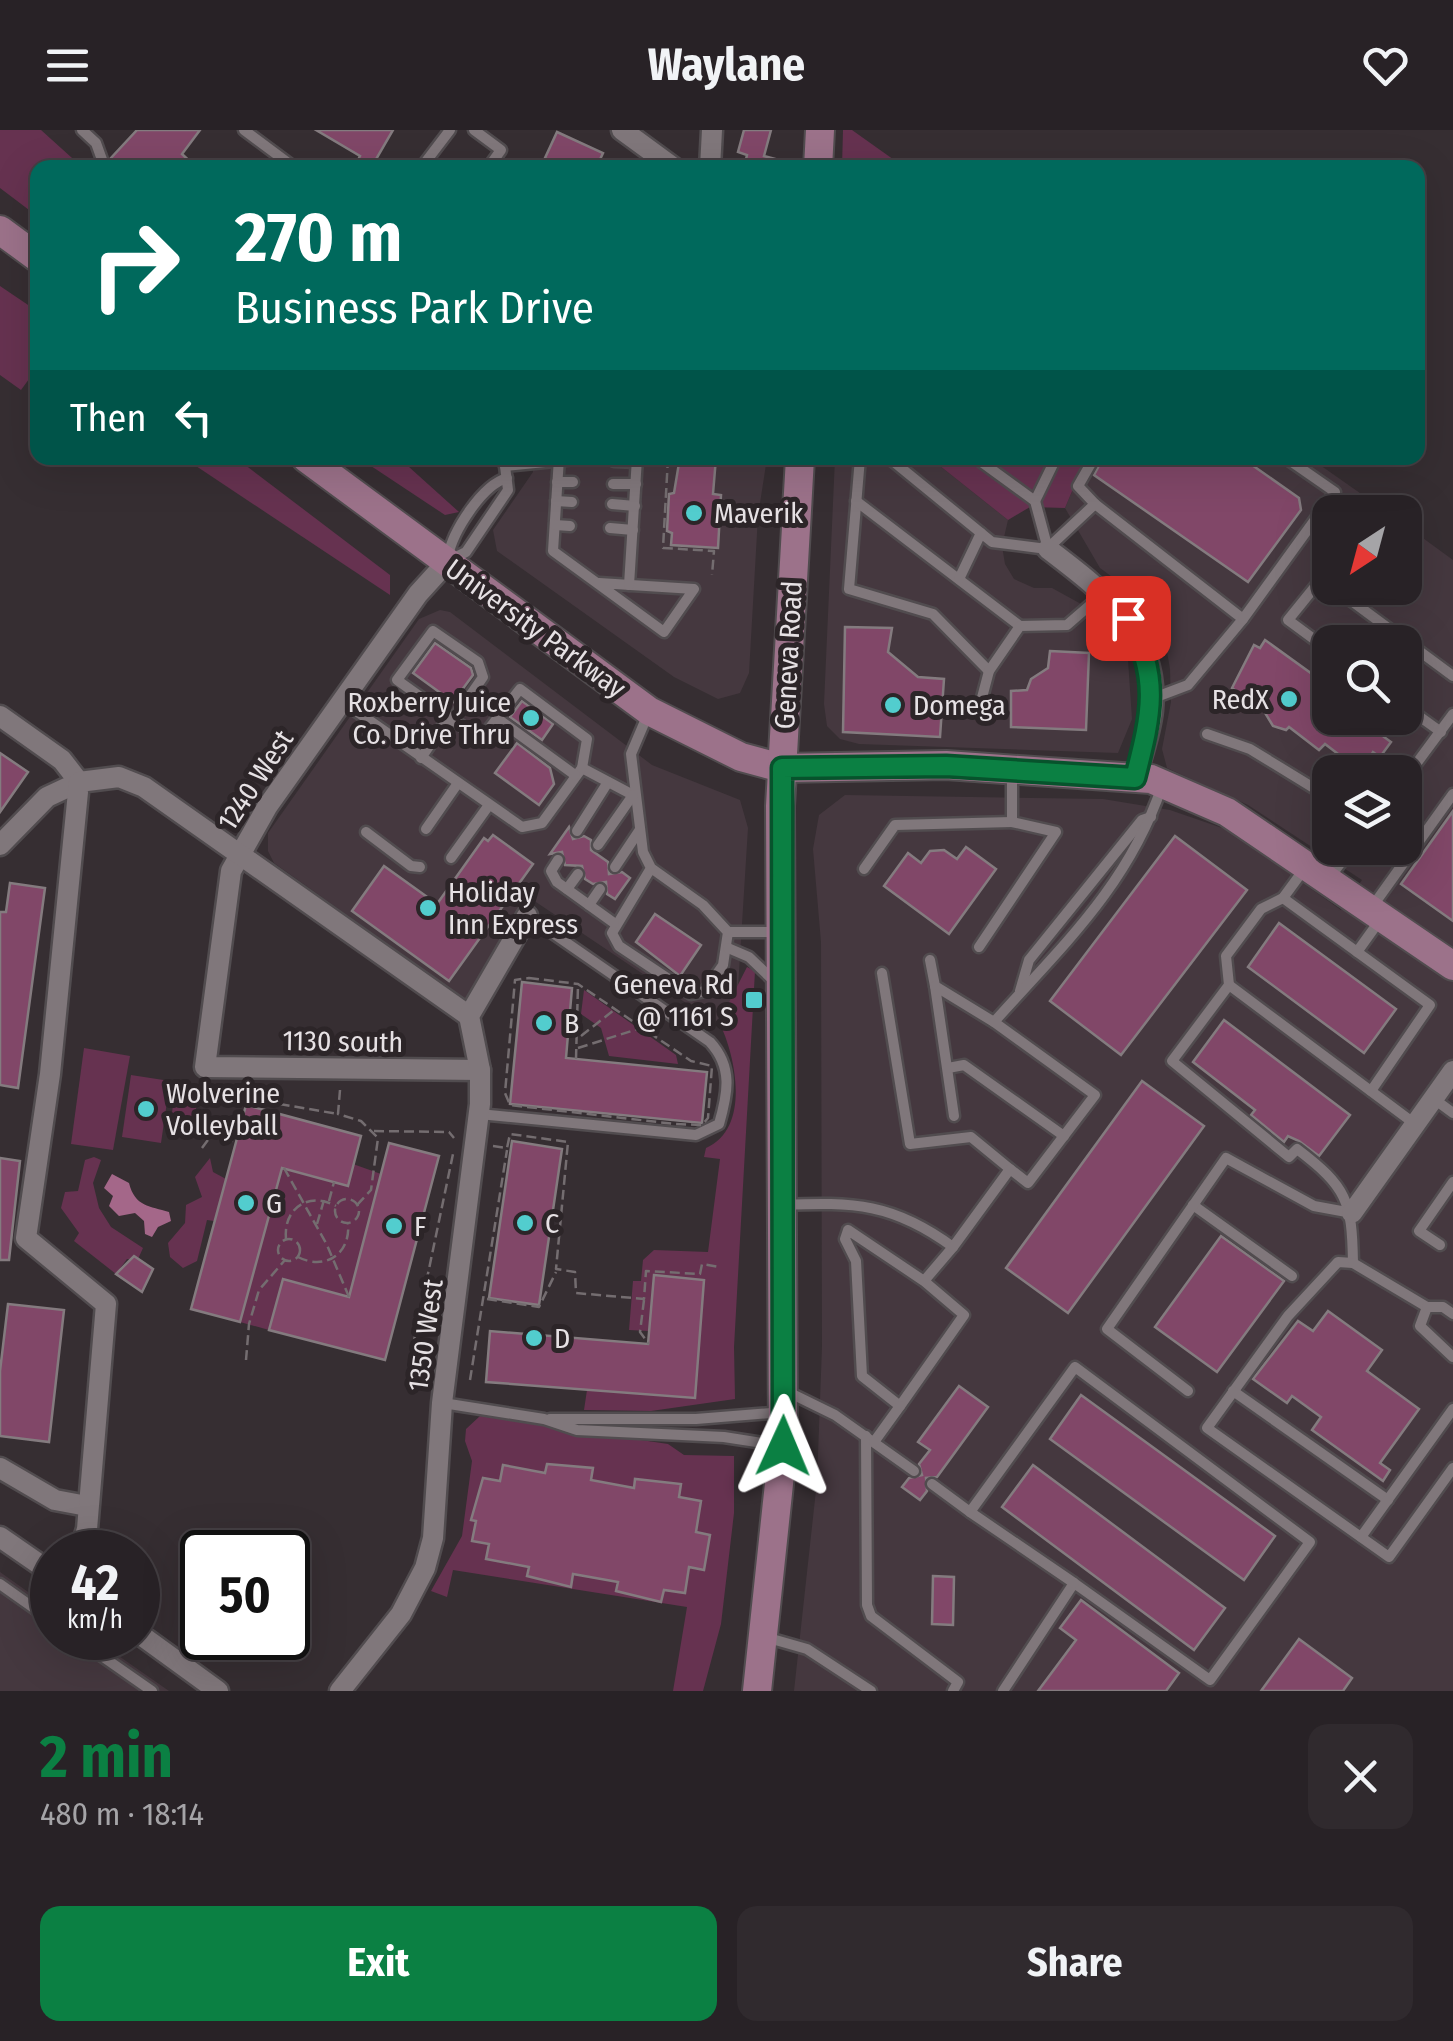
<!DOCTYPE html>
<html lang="en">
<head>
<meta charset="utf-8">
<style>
  body { margin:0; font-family:"Fira Sans Condensed",sans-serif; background:#302a2e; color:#f1f3f6; height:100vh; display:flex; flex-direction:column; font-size:38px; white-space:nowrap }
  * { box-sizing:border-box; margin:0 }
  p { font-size:32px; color:#a5a4a7 }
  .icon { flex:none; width:55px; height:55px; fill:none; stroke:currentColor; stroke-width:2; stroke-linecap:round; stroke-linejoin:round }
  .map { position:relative; height:1561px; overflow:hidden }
  .sheet { display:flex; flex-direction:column; background:#282226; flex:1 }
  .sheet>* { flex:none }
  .top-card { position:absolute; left:30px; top:30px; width:1395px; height:305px; border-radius:20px; box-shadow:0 10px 40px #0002,0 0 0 2px #443f43; background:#00695c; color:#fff; overflow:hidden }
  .needle { width:65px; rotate:216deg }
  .controls { position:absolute; left:1312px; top:365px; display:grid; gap:20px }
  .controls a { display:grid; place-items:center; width:110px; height:110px; border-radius:20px; background:#282226; box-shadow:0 10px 40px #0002,0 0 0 2px #443f43; font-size:50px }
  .speed { position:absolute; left:30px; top:1400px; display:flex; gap:20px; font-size:50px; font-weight:700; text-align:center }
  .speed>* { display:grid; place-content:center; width:130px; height:130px; border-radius:50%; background:#282226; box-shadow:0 10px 40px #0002,0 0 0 2px #443f43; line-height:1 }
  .speed small { font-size:25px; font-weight:400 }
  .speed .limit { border:5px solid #111; border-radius:15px; background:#fff; color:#111 }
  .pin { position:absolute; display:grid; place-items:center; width:85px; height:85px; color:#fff; margin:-42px; border-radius:20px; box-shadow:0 5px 15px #0006 }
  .me { position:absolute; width:110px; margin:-55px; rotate:1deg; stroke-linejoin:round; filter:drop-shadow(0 0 8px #0008) }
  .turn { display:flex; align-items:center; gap:35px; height:210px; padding:0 40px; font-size:45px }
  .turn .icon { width:130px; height:130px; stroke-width:2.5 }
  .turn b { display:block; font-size:70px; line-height:85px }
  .then { display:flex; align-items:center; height:95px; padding:0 40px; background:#0003; gap:20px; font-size:38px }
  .round { display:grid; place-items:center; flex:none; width:105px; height:105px; border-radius:20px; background:#302a2e }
  .summary { display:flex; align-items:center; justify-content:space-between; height:170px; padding:0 40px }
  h1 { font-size:60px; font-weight:700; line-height:75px; color:#0b8043 }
  .button { display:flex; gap:20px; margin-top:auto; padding:20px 40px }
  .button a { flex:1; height:115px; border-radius:20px; background:#0b8043; color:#fff; font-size:40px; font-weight:700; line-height:115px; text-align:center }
  .button a+a { background:#302a2e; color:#f1f3f6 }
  header { display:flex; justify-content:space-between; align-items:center; height:130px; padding:0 40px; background:#282226; font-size:45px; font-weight:700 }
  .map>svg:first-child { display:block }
  .built { fill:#45383f; fill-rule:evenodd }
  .green { fill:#663250 }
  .water { fill:#a46789 }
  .building { fill:#814768; stroke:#847b7f; stroke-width:2.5 }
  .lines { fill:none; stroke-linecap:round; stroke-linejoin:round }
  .lane-casing { stroke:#514c4f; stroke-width:15 }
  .street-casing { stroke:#514c4f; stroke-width:25 }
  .secondary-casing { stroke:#514c4f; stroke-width:32 }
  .path { stroke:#746d70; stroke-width:2.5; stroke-dasharray:10 5; stroke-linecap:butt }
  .lane { stroke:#80777b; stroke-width:10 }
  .street { stroke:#80777b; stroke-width:20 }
  .secondary { stroke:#9c728a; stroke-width:28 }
  .route-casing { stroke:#07532c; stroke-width:25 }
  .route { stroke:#0b8043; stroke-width:18 }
  .poi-dot { fill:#52cdce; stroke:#2c2528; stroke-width:4 }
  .labels { text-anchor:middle; stroke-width:10; stroke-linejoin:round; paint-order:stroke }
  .poi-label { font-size:28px; fill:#e6e1e4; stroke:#2c2528; text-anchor:start }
  .street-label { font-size:28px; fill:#e6e1e4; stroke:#2c2528 }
</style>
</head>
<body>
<header><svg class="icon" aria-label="menu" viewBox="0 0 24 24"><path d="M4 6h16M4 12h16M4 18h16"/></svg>Waylane<svg class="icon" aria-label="heart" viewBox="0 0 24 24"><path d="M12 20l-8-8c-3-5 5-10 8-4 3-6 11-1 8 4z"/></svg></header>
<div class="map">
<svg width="1453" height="1561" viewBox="0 0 1453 1561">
  <rect width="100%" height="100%" fill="#362e32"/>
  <g class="built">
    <polygon points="532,328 767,328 758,386 749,543 740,563 718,569 674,547 497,421 493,400 533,342"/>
    <polygon points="835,328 930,328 1008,390 1002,416 1005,434 1014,449 1034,458 1052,458 1092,480 1109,497 1128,530 1132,589 1118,623 859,614 840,609 827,596 824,574"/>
    <path d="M 1086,328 L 1310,328 L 1387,382 L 1330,382 L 1330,458 L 1405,458 L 1405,395 L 1453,430 L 1453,1561 L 794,1561 L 817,1351 L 822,1217 L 821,812 L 813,719 L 819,685 L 845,665 L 1103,669 L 1170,680 L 1228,700 L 1341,780 L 1362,750 L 1248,675 L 1167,638 L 1162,619 L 1171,572 L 1170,539 L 1165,510 L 1135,464 L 1100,438 L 1065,378 ZM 1330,512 L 1405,512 L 1405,588 L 1330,588 ZM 1330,642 L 1405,642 L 1405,718 L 1330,718 Z"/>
    <polygon points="440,480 450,482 652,635 740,670 748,698 735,906 527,766 465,869 274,733 268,721 268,703 419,489"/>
    <polygon points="0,1442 52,1479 52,1508 93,1508 169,1561 0,1561"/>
  </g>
  <g class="green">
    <polygon points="0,0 41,0 82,37 38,38 37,86 0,58"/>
    <polygon points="843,0 852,0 904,37 842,37"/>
    <polygon points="0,156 37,181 37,238 21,260 0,245"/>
    <polygon points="184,328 236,328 390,445 390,465"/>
    <polygon points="359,328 399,328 459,382 445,385"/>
    <polygon points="930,328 1086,328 1065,378 1030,377 1008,390"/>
    <path d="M 747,837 L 755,841 L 734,1217 L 735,1269 L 651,1281 L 584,1280 L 587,1260 L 695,1268 L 704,1150 L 654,1146 L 649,1201 L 629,1200 L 633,1151 L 641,1151 L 643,1130 L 654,1120 L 708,1122 L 720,1029 L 704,1027 L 706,1018 C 751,998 736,926 719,892 Z"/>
    <polygon points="584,860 676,925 678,934 609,926 601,898 581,884"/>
    <polygon points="84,918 130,926 113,1020 71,1014"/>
    <polygon points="131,945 170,951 161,1013 122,1007"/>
    <polygon points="176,952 200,956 192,1002 170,998"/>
    <polygon points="94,1027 101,1030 93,1053 99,1078 111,1097 143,1118 138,1129 127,1129 116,1144 74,1111 79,1103 61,1078 65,1062 78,1061 85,1030"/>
    <polygon points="210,1028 213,1042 226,1049 214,1091 207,1090 197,1131 183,1138 170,1127 168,1113 185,1093 186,1075 202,1067 195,1047"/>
    <polygon points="353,1034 381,1044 349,1167 283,1149 269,1200 240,1192 282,1038"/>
    <polygon points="480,1286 668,1314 684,1325 734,1326 734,1383 721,1494 703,1561 673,1561 687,1477 453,1440 447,1467 431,1461 462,1406 472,1331 465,1311 466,1299"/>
  </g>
  <path class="water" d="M 112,1044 L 129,1053 C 135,1077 150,1076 169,1082 L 171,1091 L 158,1097 L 152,1107 L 145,1104 L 144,1091 L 135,1083 L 119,1086 L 109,1076 L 113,1066 L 104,1058 Z"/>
  <g class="building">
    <polygon points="137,0 200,0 182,24 197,38 121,38 111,28"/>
    <polygon points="316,0 393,0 371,38 358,30 360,26"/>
    <polygon points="744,0 771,0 764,26 790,33 789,38 744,38 747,25 738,22"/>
    <polygon points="557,2 603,23 596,38 565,38 545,28"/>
    <polygon points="691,328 716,328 713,364 721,365 718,418 671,415 672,403 667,401 669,364 674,363 679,333 690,334"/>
    <polygon points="1103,328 1242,328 1299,368 1301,380 1248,452 1094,345"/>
    <polygon points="845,497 892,498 888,522 918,547 944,549 940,607 843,602"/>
    <polygon points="1265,510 1330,557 1330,588 1372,588 1389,600 1384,607 1391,612 1380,627 1373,622 1365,635 1355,637 1325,614 1319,620 1289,597 1286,600 1273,596 1264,581 1232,558 1254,515 1260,518"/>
    <polygon points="435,513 471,538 473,545 453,572 413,543"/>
    <polygon points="1050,521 1089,523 1086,600 1011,597 1011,561 1027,560 1031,549 1048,538"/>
    <polygon points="522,571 553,594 542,610 510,587"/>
    <polygon points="517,613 550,638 554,654 539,675 495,643"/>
    <polygon points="0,623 28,642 0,682"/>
    <polygon points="1453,681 1453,791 1401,754"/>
    <polygon points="569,697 573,709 584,706 591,710 591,720 608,732 609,744 622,742 630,748 615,769 607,764 606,752 593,754 585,749 582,736 565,735 562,722 550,724"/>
    <polygon points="493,705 533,734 449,851 352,781 384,736 437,774 484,708 488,711"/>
    <polygon points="1175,706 1247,760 1121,925 1050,871"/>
    <polygon points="966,717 996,739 949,804 884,756 908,723 921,733 930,721 944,720 957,729"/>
    <polygon points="10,753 45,758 18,958 0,955 0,782 6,782"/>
    <polygon points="655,784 701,815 680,846 636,812"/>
    <polygon points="1279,793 1396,879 1364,923 1248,837"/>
    <polygon points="522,852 572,858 566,928 707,942 702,993 510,974"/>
    <polygon points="1224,890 1350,985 1319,1026 1299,1011 1288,1006 1284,1012 1251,985 1255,980 1193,932"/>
    <polygon points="1142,951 1204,996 1068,1183 1006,1138"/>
    <polygon points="246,975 361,1006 348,1056 282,1038 240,1192 191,1179"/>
    <polygon points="512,1011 562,1019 539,1175 489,1168"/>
    <polygon points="389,1013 439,1026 385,1230 269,1200 283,1149 349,1167"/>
    <polygon points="0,1028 20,1031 9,1130 0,1130"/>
    <polygon points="1221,1106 1284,1151 1217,1242 1155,1197"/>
    <polygon points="134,1126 153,1139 142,1162 116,1144"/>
    <polygon points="654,1145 704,1150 695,1268 486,1252 490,1201 648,1214"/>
    <polygon points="8,1174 64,1180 49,1312 0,1306 0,1241"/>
    <polygon points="1328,1181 1382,1220 1367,1241 1419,1279 1380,1333 1390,1340 1383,1351 1312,1300 1321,1287 1292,1266 1287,1273 1253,1249 1298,1191 1313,1201"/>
    <polygon points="959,1256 988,1277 937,1347 926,1348 927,1361 920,1370 902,1357 909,1348 922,1345 919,1334 930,1320 918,1312"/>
    <polygon points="1081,1265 1275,1406 1244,1450 1050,1309"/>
    <polygon points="547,1334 593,1338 591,1350 634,1358 635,1349 681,1354 679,1367 701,1371 696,1402 710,1405 704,1440 689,1437 685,1463 664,1460 661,1472 616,1461 618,1452 573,1444 571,1457 527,1446 529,1437 486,1429 489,1414 472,1411 476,1391 471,1390 483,1348 500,1351 503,1335 545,1343"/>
    <polygon points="1033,1335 1225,1478 1194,1520 1002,1377"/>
    <polygon points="933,1446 954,1447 953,1495 932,1494"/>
    <polygon points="1081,1470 1179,1543 1166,1561 1038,1561 1076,1510 1060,1498"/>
    <polygon points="1299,1509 1352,1548 1343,1561 1261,1561"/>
  </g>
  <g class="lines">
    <g class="lane-casing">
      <g id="lane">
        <polyline points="82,0 96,13 105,38"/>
        <polyline points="244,0 295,38"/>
        <polyline points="474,0 501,20 488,38"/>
        <polyline points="421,38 450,0"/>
        <polyline points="559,328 553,421 664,502 694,459 599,453"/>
        <polyline points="860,328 849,459 933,484 989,541"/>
        <polyline points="889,328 992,412 1047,419"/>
        <polyline points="976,328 1035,371 1048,419"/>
        <polyline points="1094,328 1078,356 1095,374"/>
        <polyline points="614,331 637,332"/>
        <polyline points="505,336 575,329"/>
        <polyline points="557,352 573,352"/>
        <polyline points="613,354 636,354"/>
        <polyline points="556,371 572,372"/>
        <polyline points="856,371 1020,496"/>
        <polyline points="1035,371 1056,328"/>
        <polyline points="612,374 635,376"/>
        <polyline points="555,395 570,396"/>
        <polyline points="610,398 633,400"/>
        <polyline points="1048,418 1095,374 1243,489 1188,555 1151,569"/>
        <path d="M 448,426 C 453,401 482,355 507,348"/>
        <polyline points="452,429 466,422 508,360 504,328"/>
        <polyline points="959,449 981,403"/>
        <polyline points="1330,454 1322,448 1288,490 1330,521"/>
        <polyline points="629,455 637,328"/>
        <polyline points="1334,458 1453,546"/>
        <polyline points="1243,489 1335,362 1286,328"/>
        <polyline points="343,572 522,697 542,693 582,638 633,665"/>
        <polyline points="1405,576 1441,602"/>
        <polyline points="979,579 989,541 1020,496 1067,495 1104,463"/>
        <polyline points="648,584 631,624 643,722 651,738 703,775 728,802 723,835 705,861 691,864 619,816 612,803 651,738"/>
        <polyline points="498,589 575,645"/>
        <polyline points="1207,604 1250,619 1330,668"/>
        <polyline points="421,628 443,596 453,590 397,550 433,501 478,532 483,547 453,590 481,609 520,559 587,609 582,638"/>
        <polyline points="1405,649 1453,584"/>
        <polyline points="426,699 458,653"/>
        <polyline points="577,701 608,652"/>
        <polyline points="366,702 411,736 420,737"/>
        <polyline points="598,715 633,665"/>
        <polyline points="451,728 489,675"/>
        <polyline points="558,730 551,741 557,752 614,793"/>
        <polyline points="615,737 639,701"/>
        <path d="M 1305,738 L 1283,768 L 1261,779 L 1226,826 L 1229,855 L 1172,931 L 1289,1027 L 1297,1019 C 1347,1057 1352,1071 1353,1133 L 1338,1132 L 1288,1186 L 1207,1298 L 1389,1427 L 1453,1338"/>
        <polyline points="864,739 895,695 1012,692"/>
        <polyline points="1330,747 1352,718"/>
        <polyline points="567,759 578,744"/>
        <polyline points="1283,768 1430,875 1371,961"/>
        <polyline points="589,775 600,759"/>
        <polyline points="1372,777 1453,664"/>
        <polyline points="728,802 780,802"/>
        <polyline points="979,817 1056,702 1012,692 1012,640"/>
        <polyline points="728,818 749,827 775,852"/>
        <polyline points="1357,822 1380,790"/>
        <polyline points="930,830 935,856 994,892"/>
        <polyline points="882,843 910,1014 971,1007 1010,1039"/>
        <polyline points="1229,855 1415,994"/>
        <polyline points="935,856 954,986"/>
        <polyline points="1020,861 1029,830 1142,690 1151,687"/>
        <polyline points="948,938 964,935 1064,1006"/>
        <polyline points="1434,969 1453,983"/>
        <path d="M 479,984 L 696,1005 L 719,994 C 728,963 733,937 710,912 L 528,786"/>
        <path d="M 783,1075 C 854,1072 893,1073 953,1117 L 924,1151 L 848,1100 L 845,1109 L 856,1131 L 862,1246 L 900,1276 L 964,1185 L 924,1151"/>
        <polyline points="1193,1075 1292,1146"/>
        <polyline points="1440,1115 1419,1101 1453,1052"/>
        <path d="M 953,1117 L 1010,1039 L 1028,1053 L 1095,965 L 994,892 C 1062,816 1128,756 1162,656"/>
        <polyline points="1353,1133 1427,1177 1420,1196 1453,1227"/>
        <polyline points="1427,1177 1443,1177 1453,1184"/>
        <polyline points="1188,1261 1107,1199 1226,1028 1314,1076 1352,1083"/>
        <polyline points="1233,1261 1388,1370"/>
        <polyline points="788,1262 835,1285 914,1341"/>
        <polyline points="443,1273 544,1289 577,1300 724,1307 782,1316"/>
        <polyline points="550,1289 696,1289 783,1282"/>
        <polyline points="866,1306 867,1475 871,1486 958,1552 953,1561"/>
        <polyline points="874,1312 900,1276"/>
        <polyline points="932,1354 970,1382 1075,1237 1310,1412 1210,1550 1074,1453 1003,1561"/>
        <polyline points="970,1382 1074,1453"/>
        <polyline points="1361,1407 1453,1279"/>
        <polyline points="0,1454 52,1491"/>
        <polyline points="765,1507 807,1519 871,1561"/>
        <polyline points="76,1508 152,1561"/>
      </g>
    </g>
    <g class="street-casing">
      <g id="street">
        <polyline points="622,0 674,38"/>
        <polyline points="710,38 712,0"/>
        <path d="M 1048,419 C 1103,461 1159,502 1152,580 C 1150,602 1141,626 1135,648"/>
        <polyline points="447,432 418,464 267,677 231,741 205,937 480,940"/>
        <polyline points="0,586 62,630 79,652 47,667 0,715"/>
        <polyline points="1352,1083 1453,941"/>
        <polyline points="0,1338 55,1370 87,1376"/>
        <polyline points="0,1407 52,1443"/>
        <polyline points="80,1422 87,1399 106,1174 26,1108 50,944 79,652 119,647 144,657 469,886"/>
        <polyline points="138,1503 218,1561"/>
        <polyline points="340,1561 401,1484 425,1438 433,1408 442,1273 480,974 480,940 469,886 527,786"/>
      </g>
    </g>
    <g class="secondary-casing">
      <g id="secondary">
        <polyline points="818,38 820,0"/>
        <polyline points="0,100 38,128"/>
        <polyline points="306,328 649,581 741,627 782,638 946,635 1151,649 1227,682 1453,836"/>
        <polyline points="757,1561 783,1316 780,676 800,328"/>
      </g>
    </g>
    <g class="path">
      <polyline points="668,328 663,418 714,421 712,445"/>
      <polygon points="529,848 578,854 691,931 712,936 708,988 702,995 675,994 510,975 505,963 515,850"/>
      <polyline points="581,906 614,880"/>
      <polyline points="578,918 641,898"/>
      <polyline points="576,929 578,855"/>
      <polyline points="340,960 338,984 361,991 378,1008 371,1060 357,1075"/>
      <polyline points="374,1001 449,1002 454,1008"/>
      <polyline points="493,1016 507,1018 510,1004 568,1012 556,1139 575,1142 576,1163 644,1169 646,1141 700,1144 702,1134 719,1137"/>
      <polyline points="202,1018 213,1003 232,1011 244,968 338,984"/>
      <polyline points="284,1038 327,1115 349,1167"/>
      <circle cx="347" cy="1081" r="12"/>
      <polyline points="329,1071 334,1052"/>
      <polyline points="317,1094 324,1070"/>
      <circle cx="289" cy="1120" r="11"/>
      <path d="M 286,1109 C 283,1078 309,1061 336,1076"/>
      <path d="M 298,1127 C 325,1141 351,1124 348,1093"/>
      <polyline points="487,1169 539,1177 556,1142"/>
      <polyline points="644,1170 640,1202 649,1214"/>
      <polyline points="411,1225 453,1024"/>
      <polyline points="246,1230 249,1194 259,1160 285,1130"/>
      <polyline points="470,1250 507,1020"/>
    </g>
    <use href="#lane" class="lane"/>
    <use href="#street" class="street"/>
    <use href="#secondary" class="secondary"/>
  </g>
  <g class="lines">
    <g class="route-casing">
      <path id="route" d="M 783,1316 L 782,638 L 946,636 L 1135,648 C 1151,585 1161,548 1128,488"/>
    </g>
    <use href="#route" class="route"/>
  </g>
  <g class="poi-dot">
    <circle cx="694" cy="383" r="10"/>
    <circle cx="1289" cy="569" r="10"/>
    <circle cx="893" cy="575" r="10"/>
    <circle cx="531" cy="588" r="10"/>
    <circle cx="428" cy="778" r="10"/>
    <rect x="744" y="860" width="20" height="20" rx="5"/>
    <circle cx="544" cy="893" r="10"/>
    <circle cx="146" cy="979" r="10"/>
    <circle cx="246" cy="1073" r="10"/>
    <circle cx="525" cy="1093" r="10"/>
    <circle cx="394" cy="1096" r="10"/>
    <circle cx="534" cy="1208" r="10"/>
  </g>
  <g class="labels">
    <g class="poi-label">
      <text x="714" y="393">Maverik</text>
      <text x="1269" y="579" text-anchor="end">RedX</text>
      <text x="511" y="582" text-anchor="end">Roxberry Juice<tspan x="511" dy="32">Co. Drive Thru</tspan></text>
      <text x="913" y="585">Domega</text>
      <text x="448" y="772">Holiday<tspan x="448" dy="32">Inn Express</tspan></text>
      <text x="734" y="864" text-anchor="end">Geneva Rd<tspan x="734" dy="32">@ 1161 S</tspan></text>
      <text x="564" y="903">B</text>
      <text x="166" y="973">Wolverine<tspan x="166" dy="32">Volleyball</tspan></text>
      <text x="266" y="1083">G</text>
      <text x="545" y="1103">C</text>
      <text x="414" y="1106">F</text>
      <text x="554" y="1218">D</text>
    </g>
    <g class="street-label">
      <text transform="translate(536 498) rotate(36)" y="10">University Parkway</text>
      <text transform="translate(788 525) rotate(-87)" y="10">Geneva Road</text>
      <text transform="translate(255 650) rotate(-57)" y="10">1240 West</text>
      <text transform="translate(343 911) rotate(1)" y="10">1130 south</text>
      <text transform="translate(425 1205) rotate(-82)" y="10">1350 West</text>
    </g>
  </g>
</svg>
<div class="controls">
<a><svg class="needle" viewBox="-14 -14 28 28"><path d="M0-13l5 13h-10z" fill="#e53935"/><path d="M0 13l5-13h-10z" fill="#a5a4a7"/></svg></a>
<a><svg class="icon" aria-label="search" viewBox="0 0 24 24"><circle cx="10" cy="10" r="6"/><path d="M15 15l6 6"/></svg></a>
<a><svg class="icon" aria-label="layers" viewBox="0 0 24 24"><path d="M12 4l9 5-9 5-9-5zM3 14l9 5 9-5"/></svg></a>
</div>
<div class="speed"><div>42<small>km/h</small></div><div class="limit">50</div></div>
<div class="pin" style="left:1128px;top:488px;background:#d93025"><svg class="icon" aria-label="arrive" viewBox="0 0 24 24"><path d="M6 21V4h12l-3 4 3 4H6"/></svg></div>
<svg class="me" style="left:783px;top:1316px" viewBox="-20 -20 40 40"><path d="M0-17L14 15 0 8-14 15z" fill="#0b8043" stroke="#fff" stroke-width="4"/></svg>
<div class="top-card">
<div class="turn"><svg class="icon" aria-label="right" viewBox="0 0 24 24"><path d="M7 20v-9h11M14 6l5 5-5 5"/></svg><div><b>270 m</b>Business Park Drive</div></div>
<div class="then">Then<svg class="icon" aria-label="left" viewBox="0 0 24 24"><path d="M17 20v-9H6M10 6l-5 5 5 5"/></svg></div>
</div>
</div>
<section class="sheet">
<div class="summary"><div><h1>2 min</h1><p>480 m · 18:14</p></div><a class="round"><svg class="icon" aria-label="close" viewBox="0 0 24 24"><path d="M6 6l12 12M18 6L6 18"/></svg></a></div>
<div class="button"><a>Exit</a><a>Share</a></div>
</section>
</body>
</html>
